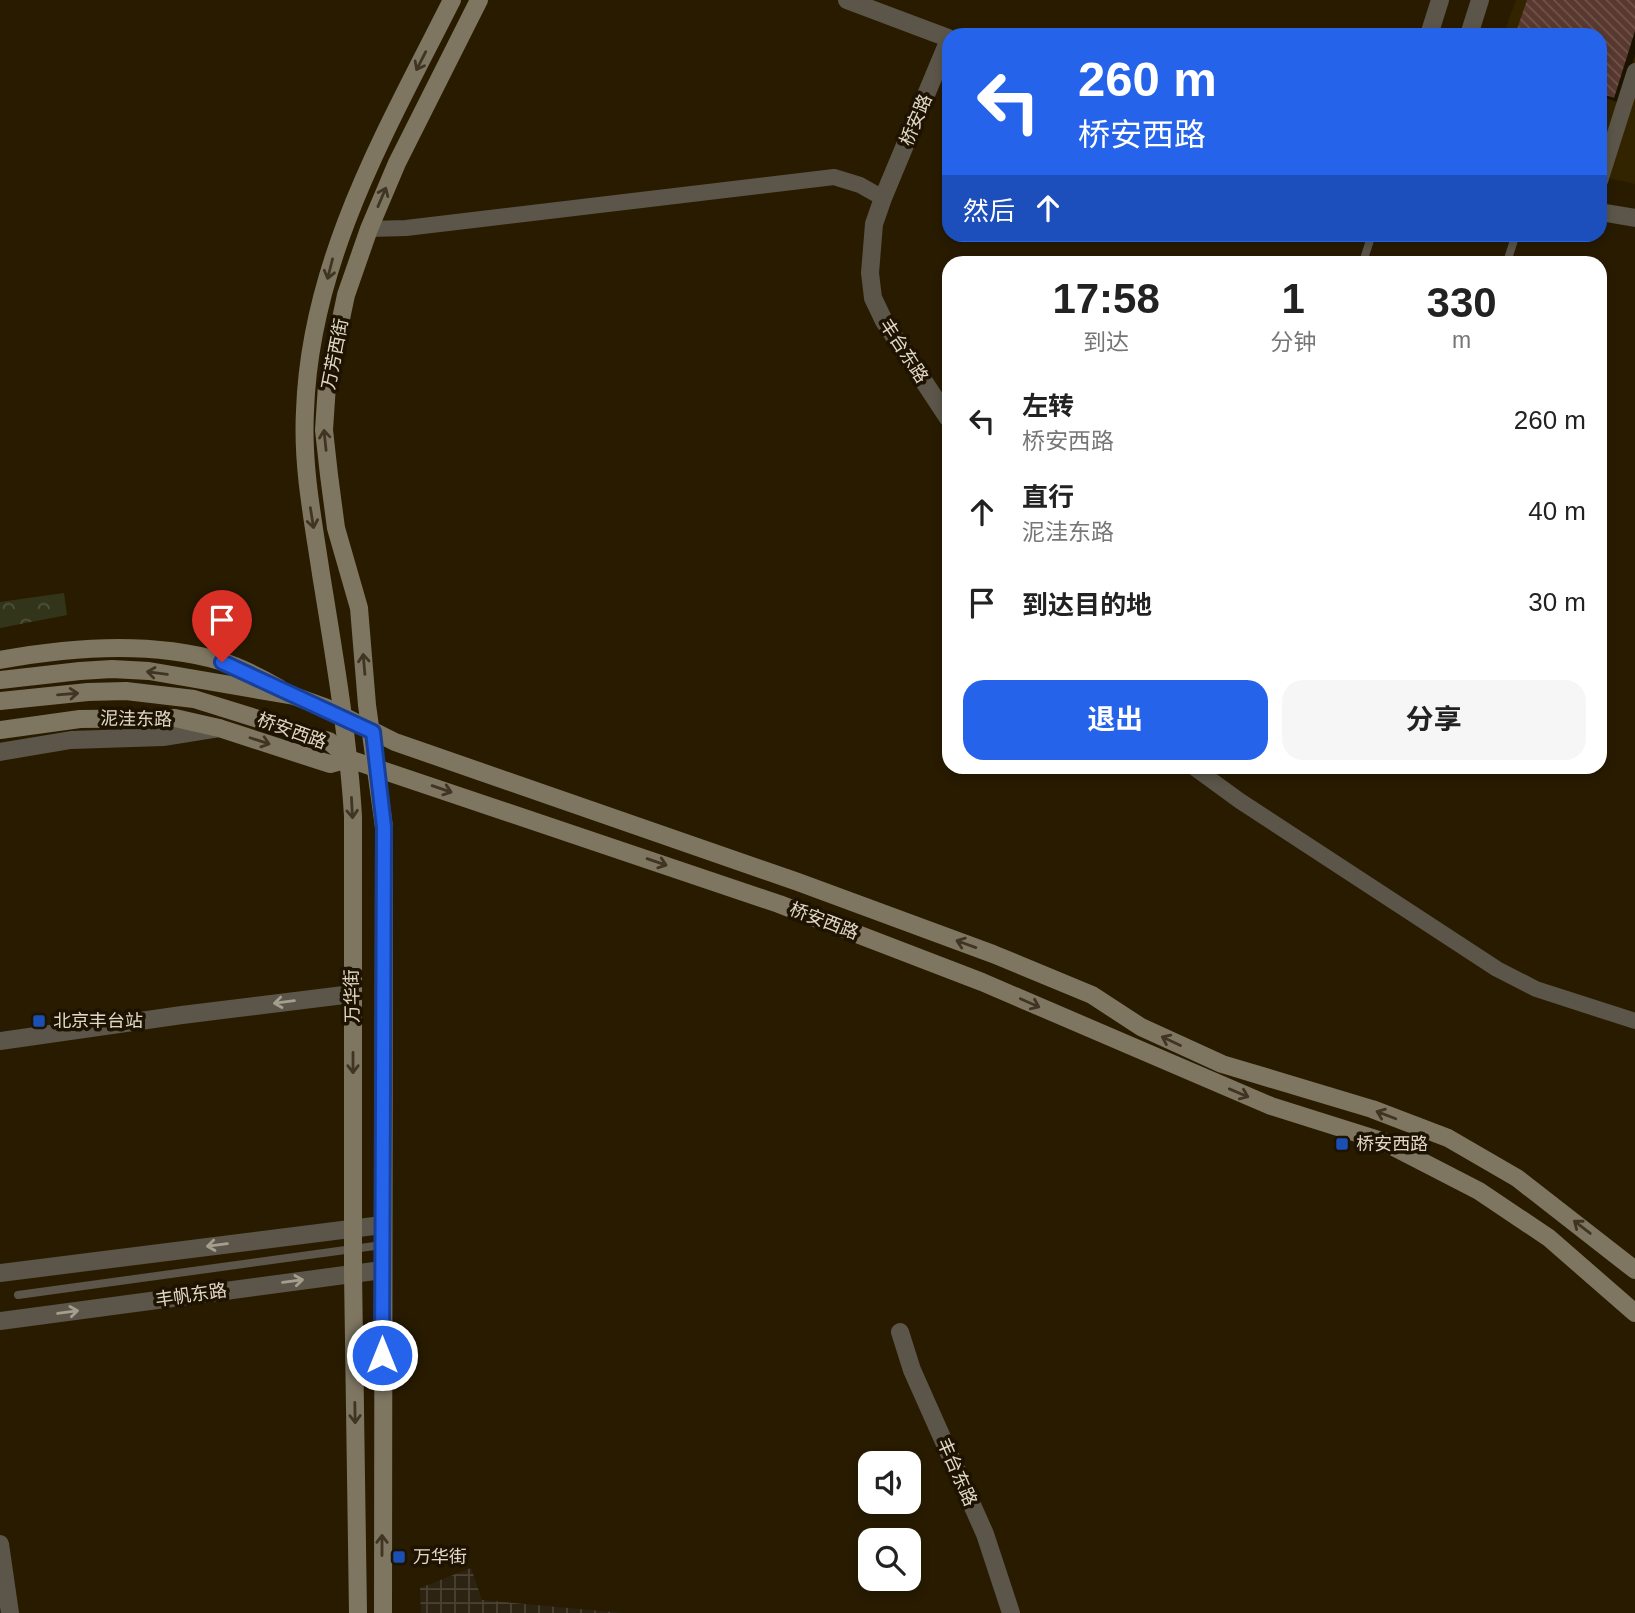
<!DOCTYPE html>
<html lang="zh">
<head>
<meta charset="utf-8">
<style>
  body { margin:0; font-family:Arial,"Noto Sans SC",sans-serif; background:#f6f6f6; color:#222; height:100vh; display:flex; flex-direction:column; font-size:26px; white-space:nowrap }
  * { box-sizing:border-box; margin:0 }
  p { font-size:23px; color:#767676 }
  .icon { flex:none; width:38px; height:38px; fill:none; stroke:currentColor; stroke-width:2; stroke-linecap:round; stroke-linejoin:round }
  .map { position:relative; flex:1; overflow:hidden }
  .sheet { position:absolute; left:942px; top:256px; width:665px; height:518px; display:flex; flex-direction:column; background:#fff; border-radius:21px; box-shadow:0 4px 10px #0003 }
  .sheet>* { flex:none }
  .banner { position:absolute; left:942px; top:28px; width:665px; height:214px; border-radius:21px; box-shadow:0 4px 10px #0003; background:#2563eb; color:#fff; overflow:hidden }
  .controls { position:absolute; left:858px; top:1451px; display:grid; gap:14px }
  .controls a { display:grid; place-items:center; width:63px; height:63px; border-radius:14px; background:#fff; box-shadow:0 4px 10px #0003; font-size:35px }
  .pin { position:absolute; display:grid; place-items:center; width:60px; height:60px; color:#fff; margin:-72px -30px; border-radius:50% 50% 50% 0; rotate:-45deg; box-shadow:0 0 7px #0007 }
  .pin .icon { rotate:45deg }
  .me { position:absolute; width:77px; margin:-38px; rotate:0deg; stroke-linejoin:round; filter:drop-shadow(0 0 5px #0008) }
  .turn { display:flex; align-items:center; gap:24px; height:147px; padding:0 21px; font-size:32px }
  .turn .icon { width:91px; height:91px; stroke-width:2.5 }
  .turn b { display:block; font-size:49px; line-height:60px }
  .then { display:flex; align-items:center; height:66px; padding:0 21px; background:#0003; gap:14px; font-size:26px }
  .eta { display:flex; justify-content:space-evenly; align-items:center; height:119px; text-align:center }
  .eta b { font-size:42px; font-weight:700; line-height:49px }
  .primary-button { display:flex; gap:14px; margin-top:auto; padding:14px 21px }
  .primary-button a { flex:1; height:80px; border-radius:21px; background:#2563eb; color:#fff; font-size:28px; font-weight:700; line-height:80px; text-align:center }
  .primary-button a+a { background:#f6f6f6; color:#222 }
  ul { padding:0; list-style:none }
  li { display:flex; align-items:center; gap:21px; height:91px; padding:0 21px }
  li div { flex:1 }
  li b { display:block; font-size:26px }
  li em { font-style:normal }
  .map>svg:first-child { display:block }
  .built { fill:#332400 }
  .industrial { fill:url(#industrial-grid) }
  .park { fill:url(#park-crowns) }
  .shadow { fill:#0007 }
  .building { fill:url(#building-back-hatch) }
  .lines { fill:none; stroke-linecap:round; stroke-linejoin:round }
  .service { stroke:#5b5649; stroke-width:8 }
  .minor { stroke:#5b5649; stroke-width:16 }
  .tertiary { stroke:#5b5649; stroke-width:18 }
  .secondary { stroke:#7e7661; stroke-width:18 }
  .oneway { stroke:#403522 }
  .oneway2 { stroke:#a59e8f }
  .route-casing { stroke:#184099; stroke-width:18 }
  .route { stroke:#2563eb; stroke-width:12 }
  .transit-dot { fill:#1a4fb4; stroke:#1e1200; stroke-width:2.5 }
  .labels { text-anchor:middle; stroke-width:7; stroke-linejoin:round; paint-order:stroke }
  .street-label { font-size:18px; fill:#e1d9c8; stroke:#1e1200 }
  .poi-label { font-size:18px; fill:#e1d9c8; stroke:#1e1200; text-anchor:start }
</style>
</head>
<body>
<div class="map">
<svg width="1635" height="1613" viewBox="0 0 1635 1613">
  <defs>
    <pattern id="industrial-grid" width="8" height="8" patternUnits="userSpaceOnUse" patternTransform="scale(1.75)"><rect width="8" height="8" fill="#2d2313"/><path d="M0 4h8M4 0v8" fill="none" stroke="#4b4234"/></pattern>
    <pattern id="park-crowns" width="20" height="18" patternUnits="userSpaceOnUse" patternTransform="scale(1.75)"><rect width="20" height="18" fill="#33351b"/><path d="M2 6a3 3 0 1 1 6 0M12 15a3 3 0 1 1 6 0" fill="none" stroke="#50523b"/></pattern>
    <pattern id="building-back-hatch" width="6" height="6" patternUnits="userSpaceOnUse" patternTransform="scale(1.75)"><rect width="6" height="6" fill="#58382f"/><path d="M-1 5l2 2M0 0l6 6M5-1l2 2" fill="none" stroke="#70544c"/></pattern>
  </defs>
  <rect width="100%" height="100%" fill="#281b00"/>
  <polygon class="built" points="1516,0 1635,0 1635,184 1600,176 1600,35 1503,35"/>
  <polygon class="industrial" points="471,1568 482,1600 623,1613 421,1613 420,1588"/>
  <polygon class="park" points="64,593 67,615 0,628 0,602"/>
  <polygon class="shadow" points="1529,0 1635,0 1635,55 1620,103 1600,96 1600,35 1517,35"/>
  <polygon class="building" points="1527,0 1635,0 1635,31 1614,98 1600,93 1600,35 1515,35"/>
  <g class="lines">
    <g class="service">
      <polyline points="1363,262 1372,234"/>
      <polyline points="1507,262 1516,234"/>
      <polyline points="18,1295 382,1245"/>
    </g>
    <g class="minor">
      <polyline points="1600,181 1635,71"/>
      <polyline points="369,229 406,228 834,177 860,185 883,198"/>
      <polyline points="1192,766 1240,801 1497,969 1536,989 1635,1021"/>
    </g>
    <g class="tertiary">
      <polyline points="847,0 948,38"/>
      <polyline points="1429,35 1440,0"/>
      <polyline points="1469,35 1480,0"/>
      <polyline points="948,42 883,198 874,224 870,273 873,298 884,321 948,418"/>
      <polyline points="1600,212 1635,218"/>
      <polyline points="0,752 71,740 163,737 219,728"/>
      <polyline points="0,1041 182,1015 352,994"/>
      <polyline points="0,1273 382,1225"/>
      <polyline points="0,1321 382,1270"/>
      <polyline points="900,1332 912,1370 985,1534 1011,1613"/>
      <polyline points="0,1544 10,1613"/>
    </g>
    <g class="secondary">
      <path d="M 0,660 C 70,647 151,641 220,661 C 240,667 260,677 279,688"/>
      <polyline points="0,680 80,671 112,669 149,671 294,696 327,708 395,742 798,882 993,954 1092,995 1141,1027 1222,1064 1372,1109 1448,1138 1517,1178 1635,1270"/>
      <polyline points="0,701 88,692 126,691 194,699 329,741 349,759 779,904 982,982 1271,1106 1382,1141 1479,1191 1549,1238 1635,1313"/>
      <polyline points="0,730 80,719 175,718 219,728 330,764 349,759"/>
      <path d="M 358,1613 L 353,1273 L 353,816 C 348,735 334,654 321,574 C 313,520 302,466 305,411 C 310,261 386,131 452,0"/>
      <polyline points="383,1613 384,827 367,705 359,608 336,528 329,475 324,430 327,385 346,295 369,229 397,163 479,0"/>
    </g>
  </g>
  <defs><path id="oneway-shaft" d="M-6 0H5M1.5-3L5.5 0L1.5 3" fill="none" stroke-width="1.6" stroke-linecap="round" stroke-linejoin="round" transform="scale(1.75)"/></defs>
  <g class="oneway">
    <use href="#oneway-shaft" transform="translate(421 61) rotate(117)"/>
    <use href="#oneway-shaft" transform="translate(382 197) rotate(-67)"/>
    <use href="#oneway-shaft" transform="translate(330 269) rotate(104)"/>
    <use href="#oneway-shaft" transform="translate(325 440) rotate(-96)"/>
    <use href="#oneway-shaft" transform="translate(312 518) rotate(81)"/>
    <use href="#oneway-shaft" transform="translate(364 664) rotate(-95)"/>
    <use href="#oneway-shaft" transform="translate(157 673) rotate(-173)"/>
    <use href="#oneway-shaft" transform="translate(68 694) rotate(-5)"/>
    <use href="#oneway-shaft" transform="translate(260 741) rotate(18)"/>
    <use href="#oneway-shaft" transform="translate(442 789) rotate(19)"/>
    <use href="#oneway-shaft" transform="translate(352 808) rotate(87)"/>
    <use href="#oneway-shaft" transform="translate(657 862) rotate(19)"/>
    <use href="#oneway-shaft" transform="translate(966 944) rotate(-160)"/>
    <use href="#oneway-shaft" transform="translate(1030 1003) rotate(24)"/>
    <use href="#oneway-shaft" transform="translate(1171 1041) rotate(-155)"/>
    <use href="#oneway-shaft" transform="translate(353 1063) rotate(90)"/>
    <use href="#oneway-shaft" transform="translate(1239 1093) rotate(23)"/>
    <use href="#oneway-shaft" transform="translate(1386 1115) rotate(-159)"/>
    <use href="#oneway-shaft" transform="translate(1582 1227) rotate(-142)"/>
    <use href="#oneway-shaft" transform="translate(355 1413) rotate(89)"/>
    <use href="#oneway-shaft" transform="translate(382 1545) rotate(-90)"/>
  </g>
  <g class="oneway2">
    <use href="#oneway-shaft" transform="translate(284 1002) rotate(173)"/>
    <use href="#oneway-shaft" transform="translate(217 1245) rotate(173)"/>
    <use href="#oneway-shaft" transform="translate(293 1281) rotate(-8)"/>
    <use href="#oneway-shaft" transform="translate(68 1312) rotate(-8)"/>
  </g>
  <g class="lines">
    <g class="route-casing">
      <polyline id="route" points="222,662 373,732 384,827 382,1355"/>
    </g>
    <use href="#route" class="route"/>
  </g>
  <g class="transit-dot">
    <rect x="32" y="1014" width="14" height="14" rx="3.5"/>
    <rect x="1335" y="1137" width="14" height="14" rx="3.5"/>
    <rect x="392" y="1550" width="14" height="14" rx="3.5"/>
  </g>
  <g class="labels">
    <g class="street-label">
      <text transform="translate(916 120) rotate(-67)" y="6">桥安路</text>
      <text transform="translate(904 351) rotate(57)" y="6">丰台东路</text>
      <text transform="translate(335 354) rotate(-79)" y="6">万芳西街</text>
      <text transform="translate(136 719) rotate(1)" y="6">泥洼东路</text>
      <text transform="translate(292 731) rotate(20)" y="6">桥安西路</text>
      <text transform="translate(824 921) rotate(21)" y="6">桥安西路</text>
      <text transform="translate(352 996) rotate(-91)" y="6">万华街</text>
      <text transform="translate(191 1295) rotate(-8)" y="6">丰帆东路</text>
      <text transform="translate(957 1472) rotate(66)" y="6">丰台东路</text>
    </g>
    <g class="poi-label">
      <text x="53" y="1027">北京丰台站</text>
      <text x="1356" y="1150">桥安西路</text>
      <text x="413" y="1563">万华街</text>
    </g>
  </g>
</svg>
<div class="controls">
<a><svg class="icon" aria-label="sound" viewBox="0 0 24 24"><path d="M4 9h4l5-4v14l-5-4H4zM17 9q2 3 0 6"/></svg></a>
<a><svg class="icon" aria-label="search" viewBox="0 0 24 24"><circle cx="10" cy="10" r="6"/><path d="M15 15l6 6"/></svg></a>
</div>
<div class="pin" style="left:222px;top:662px;background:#d93025"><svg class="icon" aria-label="arrive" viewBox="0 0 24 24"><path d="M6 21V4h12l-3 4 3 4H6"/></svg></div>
<svg class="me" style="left:382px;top:1355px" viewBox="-20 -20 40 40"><circle r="17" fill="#2563eb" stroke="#fff" stroke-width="3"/><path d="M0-11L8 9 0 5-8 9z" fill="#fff"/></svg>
<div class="banner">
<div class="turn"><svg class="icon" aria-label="left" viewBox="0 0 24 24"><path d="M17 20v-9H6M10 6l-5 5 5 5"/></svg><div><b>260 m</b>桥安西路</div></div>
<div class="then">然后<svg class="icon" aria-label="ahead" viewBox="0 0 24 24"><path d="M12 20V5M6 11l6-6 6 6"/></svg></div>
</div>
<section class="sheet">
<div class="eta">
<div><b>17:58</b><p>到达</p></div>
<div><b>1</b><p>分钟</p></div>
<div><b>330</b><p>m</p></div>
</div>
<ul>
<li><svg class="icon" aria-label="left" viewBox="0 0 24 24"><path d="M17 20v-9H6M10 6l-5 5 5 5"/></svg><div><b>左转</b><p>桥安西路</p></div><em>260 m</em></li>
<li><svg class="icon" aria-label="ahead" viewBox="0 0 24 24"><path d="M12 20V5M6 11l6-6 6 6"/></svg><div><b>直行</b><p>泥洼东路</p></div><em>40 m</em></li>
<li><svg class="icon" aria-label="arrive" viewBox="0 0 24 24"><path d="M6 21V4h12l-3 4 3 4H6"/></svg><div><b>到达目的地</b></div><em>30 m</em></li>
</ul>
<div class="primary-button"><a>退出</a><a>分享</a></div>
</section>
</div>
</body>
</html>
